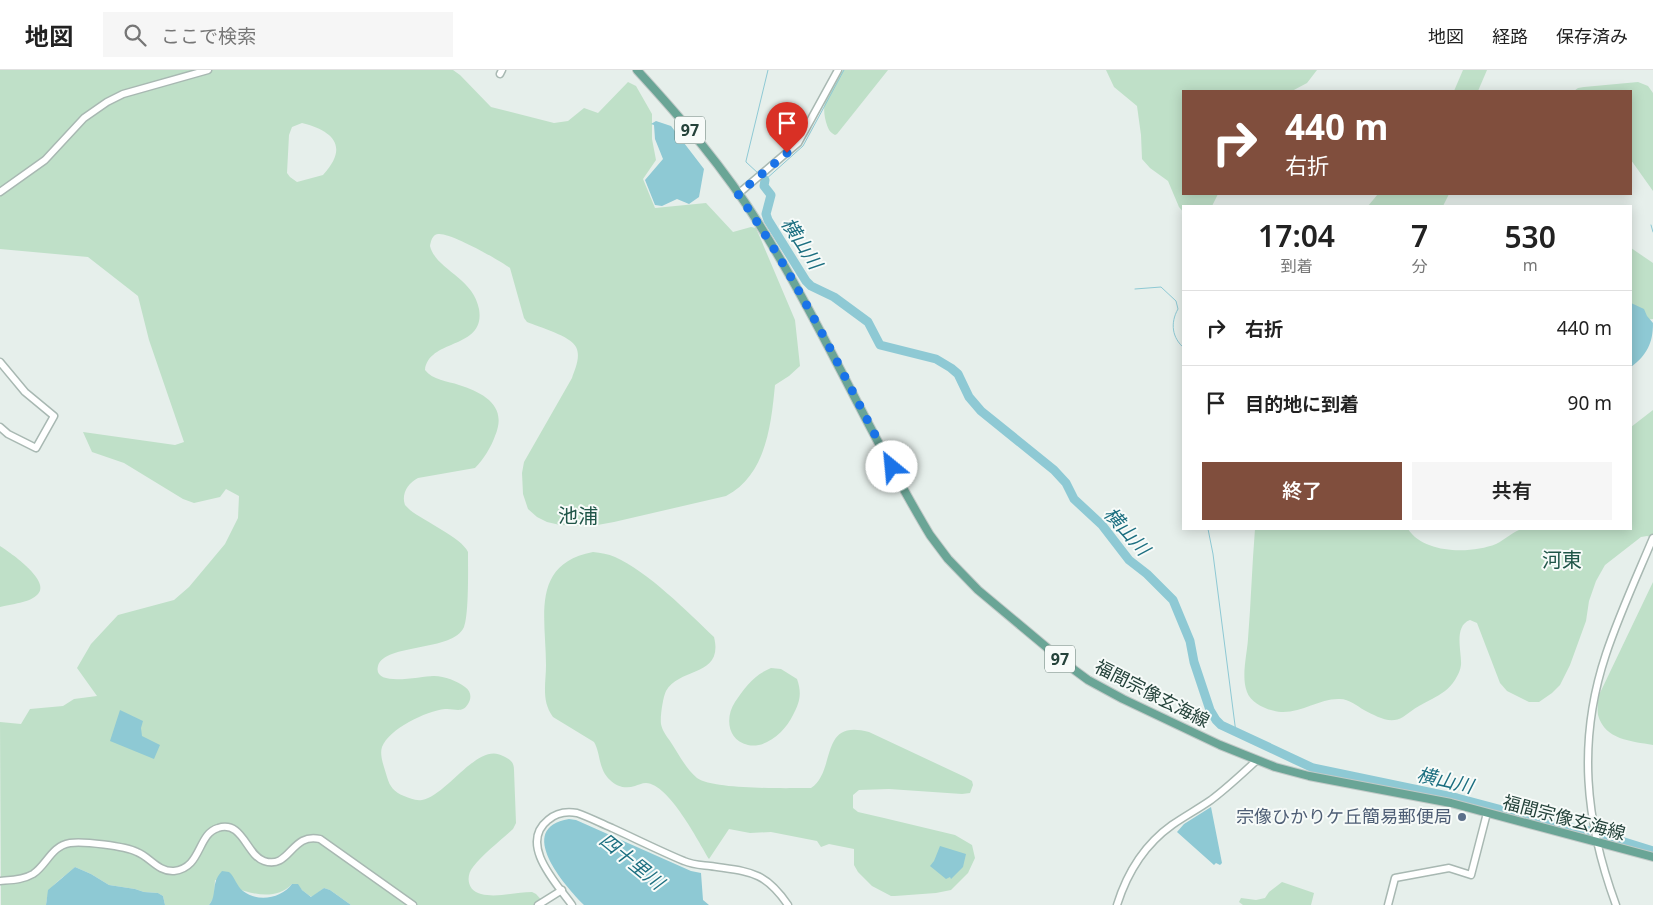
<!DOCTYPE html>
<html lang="ja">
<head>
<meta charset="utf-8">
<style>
  body { margin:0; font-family:"Noto Sans","Noto Sans JP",sans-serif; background:#f6f6f6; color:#222; height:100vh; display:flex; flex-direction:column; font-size:19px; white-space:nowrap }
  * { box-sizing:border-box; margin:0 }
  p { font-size:16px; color:#767676 }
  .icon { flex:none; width:28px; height:28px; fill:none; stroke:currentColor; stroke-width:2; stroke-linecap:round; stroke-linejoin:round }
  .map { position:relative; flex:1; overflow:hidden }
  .details { position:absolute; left:1182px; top:135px; width:450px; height:325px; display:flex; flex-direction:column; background:#fff; border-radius:0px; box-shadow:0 2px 12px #0003 }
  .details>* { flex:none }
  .hud { position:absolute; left:1182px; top:20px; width:450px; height:105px; border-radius:0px; box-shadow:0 2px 12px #0003; background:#804e3d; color:#fff; overflow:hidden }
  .pin { position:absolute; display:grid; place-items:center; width:42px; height:42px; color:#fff; margin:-51px -21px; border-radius:50% 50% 50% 0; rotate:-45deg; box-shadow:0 0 5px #0007 }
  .pin .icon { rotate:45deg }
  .me { position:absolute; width:55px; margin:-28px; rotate:332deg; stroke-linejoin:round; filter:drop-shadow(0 0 4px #0008) }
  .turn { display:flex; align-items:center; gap:18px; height:105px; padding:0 20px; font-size:22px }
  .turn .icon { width:65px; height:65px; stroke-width:2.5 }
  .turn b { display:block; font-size:35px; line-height:42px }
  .eta { display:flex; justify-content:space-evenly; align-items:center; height:85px; text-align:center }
  .eta b { font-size:30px; font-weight:600; line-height:35px }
  .primary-button { display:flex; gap:10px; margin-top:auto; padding:10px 20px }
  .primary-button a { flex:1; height:58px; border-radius:0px; background:#804e3d; color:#fff; font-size:20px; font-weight:600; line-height:58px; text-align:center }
  .primary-button a+a { background:#f6f6f6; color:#222 }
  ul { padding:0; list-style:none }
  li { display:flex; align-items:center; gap:15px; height:75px; padding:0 20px; border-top:1px solid #e0e0e0 }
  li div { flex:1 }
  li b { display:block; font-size:19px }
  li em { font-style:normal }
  header { display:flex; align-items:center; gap:30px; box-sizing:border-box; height:70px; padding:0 25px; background:#fff; border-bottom:1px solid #e0e0e0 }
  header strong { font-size:24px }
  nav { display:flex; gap:28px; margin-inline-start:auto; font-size:18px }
  .search { width:350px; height:45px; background:#f6f6f6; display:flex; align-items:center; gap:12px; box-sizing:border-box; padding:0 18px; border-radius:0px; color:#767676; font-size:19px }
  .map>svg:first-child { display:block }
  .green { fill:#bfe0c8; fill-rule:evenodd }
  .water { fill:#8ec9d4 }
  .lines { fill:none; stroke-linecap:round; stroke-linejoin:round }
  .stream { stroke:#8ec9d4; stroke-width:1 }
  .river { stroke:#8ec9d4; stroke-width:9 }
  .tertiary-casing { stroke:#a8b8b2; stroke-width:9 }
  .primary-casing { stroke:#c2cac8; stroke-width:10 }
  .tertiary { stroke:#fff; stroke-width:6 }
  .primary { stroke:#6aa596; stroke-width:8 }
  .route { stroke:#1a73e8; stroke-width:9; stroke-dasharray:0 16.2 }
  .service-dot { fill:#5c6f8a; stroke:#f7fbf9; stroke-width:2 }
  .labels { text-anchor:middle; stroke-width:4; stroke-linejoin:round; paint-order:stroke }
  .shield { fill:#f7fbf9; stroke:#637a73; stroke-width:1 }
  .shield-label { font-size:16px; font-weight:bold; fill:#24423a }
  .street-label { font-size:18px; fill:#24423a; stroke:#f7fbf9 }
  .service-label { font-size:18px; fill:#4e5e75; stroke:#f7fbf9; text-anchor:end }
  .water-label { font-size:19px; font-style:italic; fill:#1c6f80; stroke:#f7fbf9 }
  .quarter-label { font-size:20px; fill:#1f5548; stroke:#f7fbf9 }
</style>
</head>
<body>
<header>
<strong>地図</strong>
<div class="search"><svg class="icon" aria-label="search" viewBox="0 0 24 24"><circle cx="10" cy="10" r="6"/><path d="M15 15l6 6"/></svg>ここで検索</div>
<nav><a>地図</a><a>経路</a><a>保存済み</a></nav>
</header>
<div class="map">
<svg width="1653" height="835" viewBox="0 0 1653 835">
  <rect width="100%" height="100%" fill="#e6efeb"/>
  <g class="green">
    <path d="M 0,0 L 453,0 L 460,5 L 491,37 L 554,53 L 568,51 L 584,38 L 598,43 L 628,12 L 636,16 L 652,44 L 652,69 L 656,90 L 643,109 L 655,138 L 706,133 L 733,162 L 751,157 L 756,158 L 795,250 L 800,296 L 789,306 L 775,315 C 771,356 766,405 726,426 L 614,452 L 592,456 L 560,455 L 547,452 L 537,447 L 528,439 L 523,424 L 522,403 L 524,392 L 572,308 C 575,299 581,287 576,277 C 571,266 539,257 527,252 L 524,248 L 510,198 C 499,190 450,162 438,164 C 432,165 431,171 430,176 C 436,200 473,207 479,239 C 486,280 429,268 425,300 C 432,310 448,311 459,315 C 484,323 508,336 495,366 C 491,377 484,389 475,398 L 418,408 C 408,413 401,424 405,435 L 410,440 C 424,451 462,468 468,482 C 468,497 469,545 464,557 C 453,582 385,573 378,596 C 372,619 425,605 434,606 C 445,606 457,611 465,617 C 471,621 472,628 468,634 C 462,644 454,638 445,639 C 426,641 389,659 382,677 C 379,686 385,699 387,707 C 390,717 394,722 404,726 C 410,728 415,731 422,730 C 448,725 478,671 503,686 C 510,689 514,692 514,700 L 516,753 L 513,759 C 500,771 483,784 473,797 C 465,807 468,821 481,824 C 497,828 516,822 532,822 L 536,824 L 546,835 L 351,835 L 330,820 L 324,818 L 312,827 C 304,823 301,817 292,814 C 272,835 240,820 215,810 L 214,827 L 209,835 L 165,835 L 163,826 L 158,823 L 144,822 L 135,819 L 109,815 L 91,804 L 75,797 C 60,811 48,814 46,835 L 1,835 L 0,652 L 21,654 L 30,639 L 63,636 L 74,629 L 97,626 L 77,598 L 91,574 L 118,545 L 174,530 L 189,517 L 225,474 L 238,448 L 239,426 L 226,419 L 220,427 L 194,433 L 183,429 L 124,393 L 92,382 L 83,362 L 175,375 L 184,372 L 149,270 L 138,226 L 88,187 L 0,179 ZM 302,53 C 334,61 349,77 323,105 L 297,112 L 290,107 L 287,103 L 289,65 L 292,57 Z"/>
    <path d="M 843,0 L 888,0 L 837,64 L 835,65 C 829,62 828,58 826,52 C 820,28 830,19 843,0 Z"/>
    <polygon points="1106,0 1317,0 1307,13 1292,21 1184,21 1184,124 1218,124 1212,136 1184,136 1184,143 1179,137 1168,111 1150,98 1142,89 1141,65 1137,36 1114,17"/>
    <polygon points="1463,0 1487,0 1478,21 1454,21"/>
    <polygon points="1638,12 1648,16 1653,23 1653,121 1631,90 1631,21 1574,21 1578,18 1584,17"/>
    <polygon points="1378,124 1449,124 1443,136 1368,136"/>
    <polygon points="1631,178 1653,193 1653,249 1644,250 1631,243"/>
    <path d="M 1653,340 L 1653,468 L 1647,466 L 1641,467 L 1605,495 L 1596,511 L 1589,531 L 1586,551 L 1570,595 L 1560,615 L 1552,623 L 1539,632 L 1529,632 L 1507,621 L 1500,613 L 1477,553 L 1470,550 C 1453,556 1462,583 1461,595 C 1460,604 1452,616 1445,621 C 1437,627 1427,631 1419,636 C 1413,639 1409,643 1403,647 C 1390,655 1376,646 1364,640 C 1357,636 1349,629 1340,629 C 1320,628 1302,643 1281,642 C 1269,641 1251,634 1247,622 C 1241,606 1247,585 1248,569 C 1251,532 1252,495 1255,459 L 1408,459 C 1424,484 1471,484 1496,474 C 1505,470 1514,460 1523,459 C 1534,457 1547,459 1558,459 C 1582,459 1607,459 1631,459 L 1631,357 Z"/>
    <path d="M 0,476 C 11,483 51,511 38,524 C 30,533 11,534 0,537 Z"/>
    <path d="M 593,482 C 601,483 608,484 615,487 C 647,501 688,542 714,567 C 724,607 680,597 666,621 C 663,627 660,647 661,654 C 662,660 667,667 670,671 C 678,683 686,699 697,708 C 714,720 788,718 811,718 C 837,701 818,648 869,662 L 965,707 L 972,711 L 973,715 L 970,723 L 962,724 L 889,719 L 859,720 L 853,725 L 853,738 L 858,742 L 884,748 L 955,765 L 972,775 L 975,788 L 968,803 L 951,820 L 936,823 L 895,826 L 891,826 L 872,816 L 858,802 L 854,795 L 854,779 L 829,774 L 821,777 L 817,771 L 771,762 L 750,763 L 729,759 L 709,789 C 698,771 669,714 646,713 C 642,713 638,715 635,716 C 626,719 617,717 610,710 C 598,699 601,684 594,672 L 553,647 C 541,631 546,613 546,595 C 546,548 530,494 593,482 Z"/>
    <path d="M 1653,512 L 1653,675 C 1631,671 1605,670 1598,645 C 1597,639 1598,631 1599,625 Z"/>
    <path d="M 771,598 L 781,599 L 797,609 C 802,623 800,632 793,645 C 786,660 767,679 748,675 C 727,670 725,647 735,632 C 745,617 754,605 771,598 Z"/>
    <polygon points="1282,812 1314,823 1311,835 1243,835 1239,832 1241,828 1256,830 1265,828 1269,822"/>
  </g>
  <g class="water">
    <polygon points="656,51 671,56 704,99 699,127 689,134 677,129 662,136 655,135 645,110 663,89 655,69 654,55 651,54"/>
    <path d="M 1631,233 L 1644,239 L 1647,246 L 1653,253 C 1653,273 1647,285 1631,297 Z"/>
    <polygon points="120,640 143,651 141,658 142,666 160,675 154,689 110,671"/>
    <polygon points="1211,737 1222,793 1220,795 1216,793 1214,795 1177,762 1184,754"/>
    <path d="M 569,749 L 576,750 L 691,801 L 701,803 L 703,830 L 709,835 L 584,835 C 565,816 514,758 569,749 Z"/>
    <polygon points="940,776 966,784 963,797 951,809 950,807 946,809 930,796 934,791"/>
    <polygon points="75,797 91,804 109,815 135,819 144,822 158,823 163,826 165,835 46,835 48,820"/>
    <path d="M 222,801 L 229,802 C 235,807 237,817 243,821 C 258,833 282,828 292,814 L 298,814 L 302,820 L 311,827 L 324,818 L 330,820 L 351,835 L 209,835 C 218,824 210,814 222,801 Z"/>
  </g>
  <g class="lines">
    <g class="stream">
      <polyline points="759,104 746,92 746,91 768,0"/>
      <polyline points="762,107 765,110 803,76 844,0"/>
      <polyline points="1651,155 1653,162"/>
      <path d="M 1135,219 L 1161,217 L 1176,231 L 1178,239 C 1170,253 1172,268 1184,278"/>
      <polyline points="1208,459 1213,484 1236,663"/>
    </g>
    <polyline class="river" points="765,110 764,116 771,125 766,144 768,150 806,211 811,216 834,227 868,252 880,275 936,289 951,298 958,304 969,327 981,341 1054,400 1066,413 1074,429 1102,455 1129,490 1147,504 1173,530 1190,571 1194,592 1210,640 1216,650 1221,655 1313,698 1457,728 1565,757 1589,761 1653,781"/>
    <g class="tertiary-casing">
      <g id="tertiary">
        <polyline points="500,4 502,0"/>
        <polyline points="0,122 45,90 84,48 107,32 123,24 208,0"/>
        <polyline points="738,124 798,73 838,0"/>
        <polyline points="0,292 25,322 54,346 36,378 8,364 0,357"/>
        <path d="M 0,811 C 11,810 23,810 33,804 C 47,795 51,776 70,773 C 83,771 125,776 137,782 C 150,787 158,802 174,801 C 202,798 197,764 218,758 C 243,750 246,785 264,791 C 290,800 291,762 320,769 L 413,835"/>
        <polyline points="538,835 562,820"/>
        <path d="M 572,835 C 557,814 518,774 548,750 C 556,743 566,741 577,743 C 589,747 600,753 612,758 C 636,769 660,781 684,791 C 693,795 702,795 710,796 C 749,802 764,800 788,835"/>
        <path d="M 1117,835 C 1127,803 1144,775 1172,755 C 1185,746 1198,739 1211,730 C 1227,718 1242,704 1257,690"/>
        <polyline points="1388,835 1395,808 1449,798 1471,805 1487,743"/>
        <path d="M 1616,835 C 1585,751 1577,671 1606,584 C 1619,545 1637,506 1653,468"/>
      </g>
    </g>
    <g class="primary-casing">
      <path id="primary" d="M 637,0 C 681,48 724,98 759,154 C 822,254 869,364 930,465 L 948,489 L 978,520 L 1069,596 L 1088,610 L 1123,629 L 1220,675 L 1275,697 L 1309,706 L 1451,733 L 1653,787"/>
    </g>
    <use href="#tertiary" class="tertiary"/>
    <use href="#primary" class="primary"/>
  </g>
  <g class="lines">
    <path class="route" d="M 787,83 L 738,124 C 798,209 843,305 892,397"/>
  </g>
  <circle class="service-dot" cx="1462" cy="747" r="5"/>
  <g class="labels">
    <g class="shield">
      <rect x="675" y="46.5" width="30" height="27" rx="4"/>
      <rect x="1045" y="575.5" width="30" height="27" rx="4"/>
    </g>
    <g class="shield-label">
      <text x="690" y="66">97</text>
      <text x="1060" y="595">97</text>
    </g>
    <g class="street-label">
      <text transform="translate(1152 624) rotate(27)" y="6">福間宗像玄海線</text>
      <text transform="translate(1564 748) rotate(15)" y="6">福間宗像玄海線</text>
    </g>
    <g class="service-label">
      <text x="1452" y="753">宗像ひかりケ丘簡易郵便局</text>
    </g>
    <g class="water-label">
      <text transform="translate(802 173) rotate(57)" y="7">横山川</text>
      <text transform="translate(1127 461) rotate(48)" y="7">横山川</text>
      <text transform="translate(1445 710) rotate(13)" y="7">横山川</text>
      <text transform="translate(632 791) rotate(39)" y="7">四十里川</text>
    </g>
    <g class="quarter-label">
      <text x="578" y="453">池浦</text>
      <text x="1562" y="497">河東</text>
    </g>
  </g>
</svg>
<div class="pin" style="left:787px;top:83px;background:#d93025"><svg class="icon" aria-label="arrive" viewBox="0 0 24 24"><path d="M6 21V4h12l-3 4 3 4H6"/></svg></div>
<svg class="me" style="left:892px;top:397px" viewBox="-20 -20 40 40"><circle r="19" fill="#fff"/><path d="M0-13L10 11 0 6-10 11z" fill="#1a73e8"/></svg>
<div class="hud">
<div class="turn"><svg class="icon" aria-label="right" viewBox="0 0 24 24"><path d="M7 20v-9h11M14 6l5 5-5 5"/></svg><div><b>440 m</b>右折</div></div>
</div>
<section class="details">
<div class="eta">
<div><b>17:04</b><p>到着</p></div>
<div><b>7</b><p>分</p></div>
<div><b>530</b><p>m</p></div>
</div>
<ul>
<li><svg class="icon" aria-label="right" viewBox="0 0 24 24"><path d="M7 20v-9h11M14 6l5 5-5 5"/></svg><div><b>右折</b></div><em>440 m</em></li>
<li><svg class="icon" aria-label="arrive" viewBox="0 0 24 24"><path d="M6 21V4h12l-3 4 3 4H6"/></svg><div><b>目的地に到着</b></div><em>90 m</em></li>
</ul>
<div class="primary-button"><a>終了</a><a>共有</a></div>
</section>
</div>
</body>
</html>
